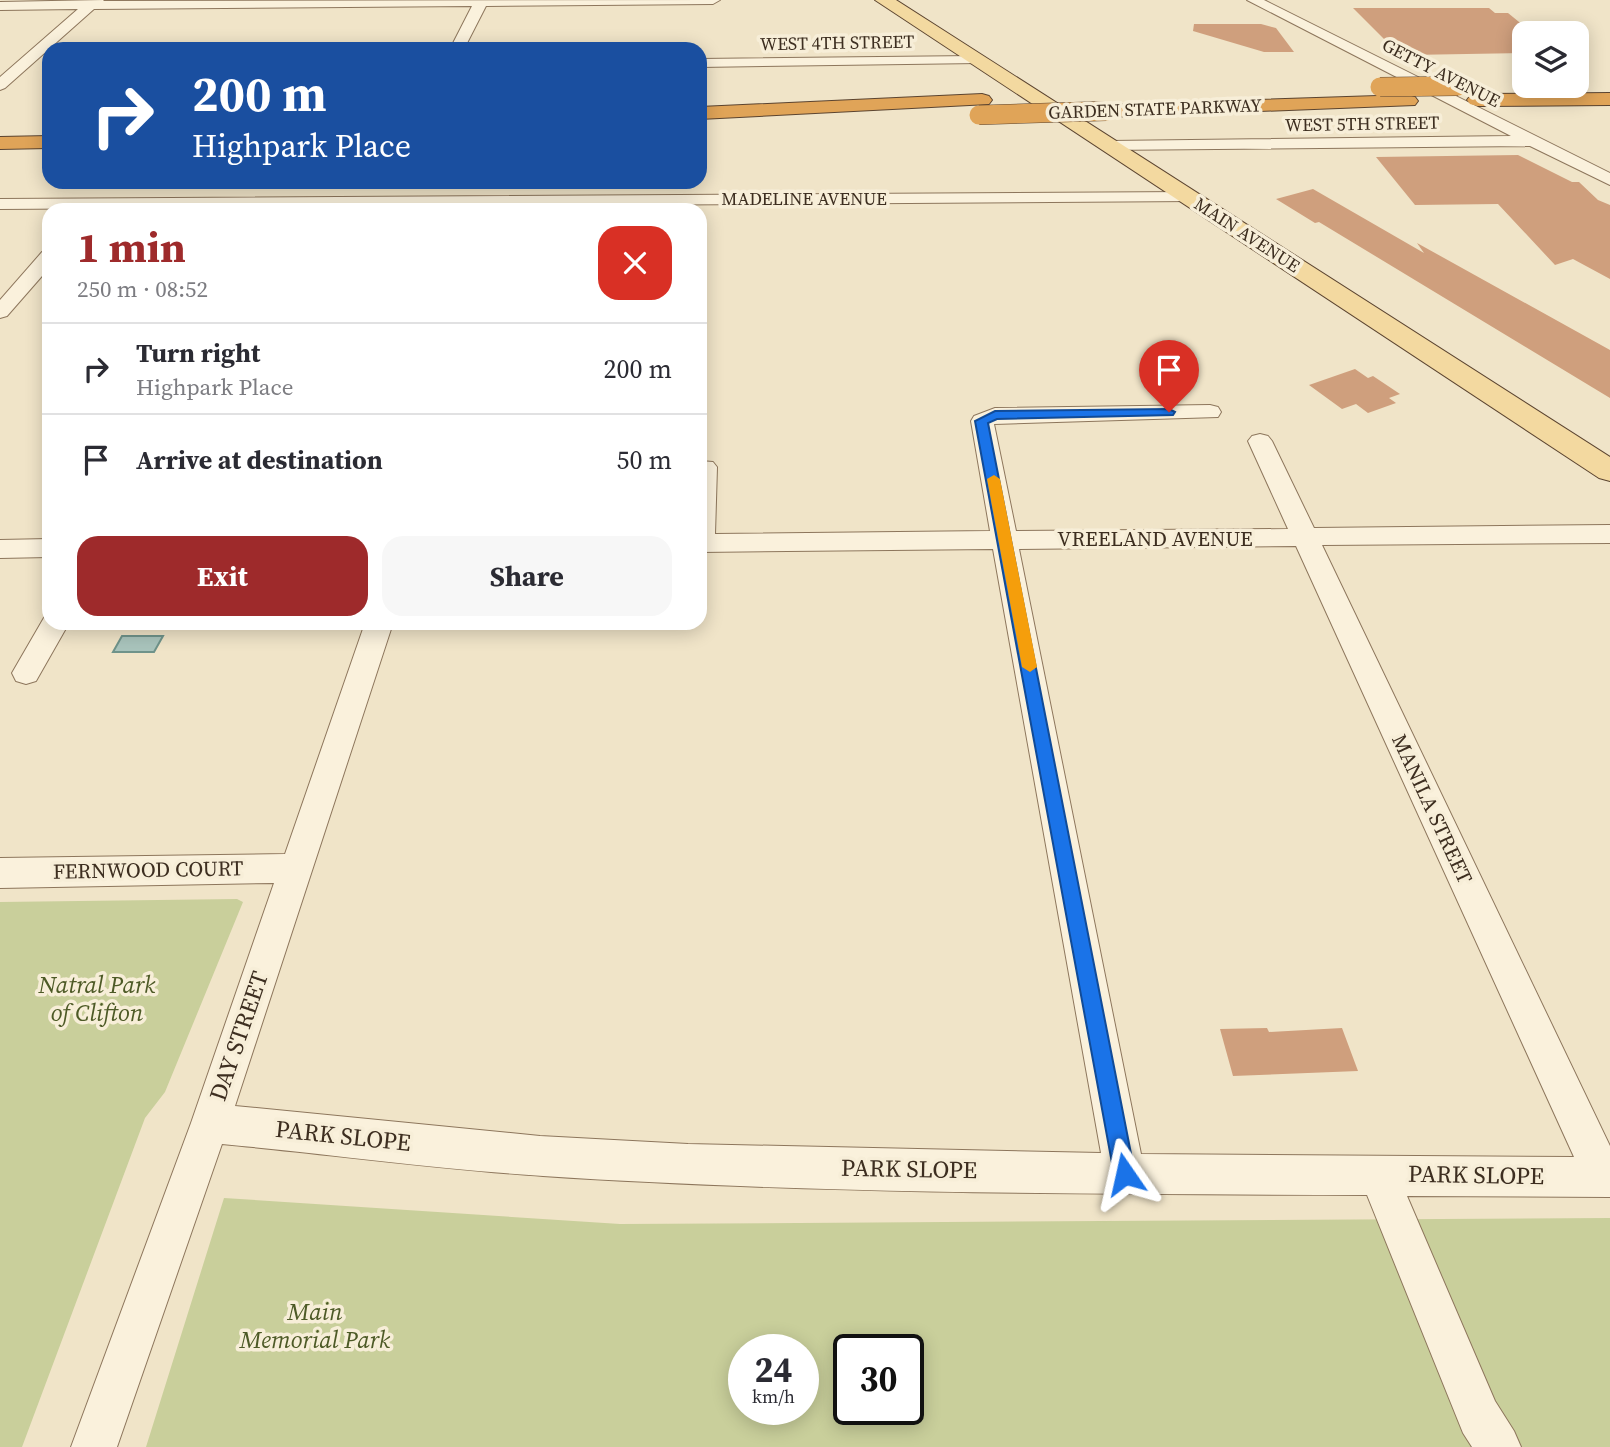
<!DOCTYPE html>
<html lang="en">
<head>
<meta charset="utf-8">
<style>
  body { margin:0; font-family:"Source Serif 4",serif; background:#f7f7f7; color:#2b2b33; height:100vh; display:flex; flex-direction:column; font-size:26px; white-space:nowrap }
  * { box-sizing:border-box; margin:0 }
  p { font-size:23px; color:#7c7c81 }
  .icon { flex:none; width:38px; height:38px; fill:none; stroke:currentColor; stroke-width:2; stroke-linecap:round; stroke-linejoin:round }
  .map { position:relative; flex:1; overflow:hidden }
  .sheet { position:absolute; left:42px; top:203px; width:665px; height:427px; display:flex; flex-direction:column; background:#fff; border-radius:21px; box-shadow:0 4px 18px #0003 }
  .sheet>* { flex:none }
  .guide { position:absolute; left:42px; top:42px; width:665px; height:147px; border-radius:21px; box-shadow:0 4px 18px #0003; background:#1a4fa0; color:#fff; overflow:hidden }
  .fabs { position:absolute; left:1512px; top:21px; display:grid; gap:14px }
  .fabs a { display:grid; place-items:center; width:77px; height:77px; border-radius:14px; background:#fff; box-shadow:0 4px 18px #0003; font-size:35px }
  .speed { position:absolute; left:728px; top:1334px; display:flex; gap:14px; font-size:35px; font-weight:700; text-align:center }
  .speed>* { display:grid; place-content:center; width:91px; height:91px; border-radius:50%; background:#fff; box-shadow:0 4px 18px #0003; line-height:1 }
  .speed small { font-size:18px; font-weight:400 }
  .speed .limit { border:4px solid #111; border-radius:10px; background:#fff; color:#111 }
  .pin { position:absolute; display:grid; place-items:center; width:60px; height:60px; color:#fff; margin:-72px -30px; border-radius:50% 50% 50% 0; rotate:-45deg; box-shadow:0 0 7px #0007 }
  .pin .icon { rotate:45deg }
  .me { position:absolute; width:77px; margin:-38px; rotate:349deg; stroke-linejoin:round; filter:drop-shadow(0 0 5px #0008) }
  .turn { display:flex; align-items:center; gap:24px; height:147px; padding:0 35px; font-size:32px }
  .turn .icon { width:91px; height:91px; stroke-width:2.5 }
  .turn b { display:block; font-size:49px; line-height:60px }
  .round { display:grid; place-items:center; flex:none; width:74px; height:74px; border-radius:21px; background:#f7f7f7 }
  .overview { display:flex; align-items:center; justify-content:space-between; height:119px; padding:0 35px }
  h1 { font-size:42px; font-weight:700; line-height:52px; color:#9e2a2b }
  .action { display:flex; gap:14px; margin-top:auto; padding:14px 35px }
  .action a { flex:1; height:80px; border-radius:21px; background:#9e2a2b; color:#fff; font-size:28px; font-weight:700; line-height:80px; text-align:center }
  .action a+a { background:#f7f7f7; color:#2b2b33 }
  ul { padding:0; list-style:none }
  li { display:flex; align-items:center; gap:21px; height:91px; padding:0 35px; border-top:2px solid #e1e1e2 }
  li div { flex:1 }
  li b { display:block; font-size:26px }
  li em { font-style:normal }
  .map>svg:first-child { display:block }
  .green { fill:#c9cf9b; fill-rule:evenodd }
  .water { fill:#a9c4bc; stroke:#6f938a; stroke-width:2 }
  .building { fill:#cf9f7d }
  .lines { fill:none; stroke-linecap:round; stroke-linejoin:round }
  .minor-casing { stroke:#8d765c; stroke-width:2 }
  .primary-casing { stroke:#5b4430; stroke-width:2 }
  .motorway-casing { stroke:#5b4430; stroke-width:2 }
  .minor { fill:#faf1dc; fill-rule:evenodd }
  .primary { fill:#f3d9a0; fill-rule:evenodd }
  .motorway { fill:#e0a458; fill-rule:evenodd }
  .motorway-bridge-casing { stroke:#5b4430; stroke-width:20; stroke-linecap:butt }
  .motorway-bridge { stroke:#e0a458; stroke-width:19 }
  .route { fill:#1a73e8; stroke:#114b97; stroke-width:2 }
  .slow { fill:#f59e0b }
  .labels { text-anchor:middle; stroke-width:7; stroke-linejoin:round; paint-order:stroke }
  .far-street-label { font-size:18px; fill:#3d2e20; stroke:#f7eed8 }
  .street-label { font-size:21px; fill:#3d2e20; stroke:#f7eed8 }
  .near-park-label { font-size:24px; font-style:italic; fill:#4d5a26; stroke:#f7eed8 }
  .near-street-label { font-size:24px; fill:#3d2e20; stroke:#f7eed8 }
</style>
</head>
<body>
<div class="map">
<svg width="1610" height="1447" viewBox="0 0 1610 1447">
  <rect width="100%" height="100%" fill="#f0e4c8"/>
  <g class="green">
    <polygon points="237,899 243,902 165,1092 145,1118 22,1447 0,1447 0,902"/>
    <path d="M 224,1198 L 620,1224 L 1610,1218 L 1610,1447 L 146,1447 ZM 744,1349 L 803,1349 L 803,1409 L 744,1409 ZM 849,1349 L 908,1349 L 908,1409 L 849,1409 Z"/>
  </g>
  <polygon class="water" points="122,636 163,636 154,652 113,652"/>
  <g class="building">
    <polygon points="1353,8 1489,8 1495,13 1508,13 1524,26 1524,53 1409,55 1401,47 1392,47"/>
    <polygon points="1194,24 1261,24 1276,28 1294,52 1264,52 1193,31"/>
    <polygon points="1518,155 1572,182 1579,182 1598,200 1610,205 1610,279 1573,259 1555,265 1498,204 1415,205 1376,157"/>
    <polygon points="1313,189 1424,253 1417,243 1610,350 1610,398 1319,222 1315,223 1276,199"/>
    <polygon points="1355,369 1368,378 1373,376 1400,394 1389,398 1396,403 1368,413 1356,404 1342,409 1309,385"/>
    <polygon points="1267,1028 1269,1032 1342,1028 1358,1071 1233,1076 1220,1029"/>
  </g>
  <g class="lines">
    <g class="minor-casing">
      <g id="minor">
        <polygon points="104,0 103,1 720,0 713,4 486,6 464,49 450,49 472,6 94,9 5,88 0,90 0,77 78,9 0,10 0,2"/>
        <polygon points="1247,0 1264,0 1610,173 1610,185 1530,146 1104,150 1102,146 1110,141 1511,136"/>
        <polygon points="974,56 979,57 981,60 979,63 700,67 700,59"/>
        <polygon points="1187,192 1193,193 1196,197 1193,201 0,209 0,199"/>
        <polygon points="49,250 49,268 7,316 0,318 0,300 42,252"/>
        <path d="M 1210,405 L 1218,407 L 1221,412 L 1218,417 L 994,424 L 1016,531 L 1288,529 L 1248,441 L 1252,436 L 1260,434 L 1268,436 L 1272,441 L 1314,528 L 1610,525 L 1610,543 L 1322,545 L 1610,1146 L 1610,1197 L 1407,1196 L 1495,1401 L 1514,1431 L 1521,1447 L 1472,1447 L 1463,1433 L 1367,1195 C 1092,1194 817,1194 543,1176 C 436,1169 329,1154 222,1144 L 117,1447 L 71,1447 L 191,1123 L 274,883 L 0,888 L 0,858 L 285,854 L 365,623 L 393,623 L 235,1106 L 540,1136 L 688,1144 L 1101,1153 L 993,549 L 700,552 L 700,461 L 713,462 L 717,467 L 715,534 L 990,531 L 971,421 L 974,416 L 995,408 ZM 1296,546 L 1574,1157 L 1141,1154 L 1019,549 Z"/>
        <polygon points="49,539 49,557 0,558 0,540"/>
        <polygon points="49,615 49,623 69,623 36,681 26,684 16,681 12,673 45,616"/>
      </g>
    </g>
    <g class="primary-casing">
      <polygon id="primary" points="875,0 896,0 1610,457 1610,481 1599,478"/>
    </g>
    <g class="motorway-casing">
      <g id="motorway">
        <polygon points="1610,93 1610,105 1477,106 1470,104 1467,100 1470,96 1477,94"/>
        <polygon points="982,94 989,96 992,100 989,104 700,119 700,107"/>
        <polygon points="1408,95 1415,97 1418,101 1415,105 1106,117 1099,115 1096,111 1099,107 1106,105"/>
        <polygon points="49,136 49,148 0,149 0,137"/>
      </g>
    </g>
    <use href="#minor" class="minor"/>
    <use href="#primary" class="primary"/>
    <use href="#motorway" class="motorway"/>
    <g class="motorway-bridge-casing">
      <g id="motorway-bridge">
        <polyline points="1380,87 1458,86"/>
        <polyline points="979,115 1106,111"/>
      </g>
    </g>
    <use href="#motorway-bridge" class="motorway-bridge"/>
  </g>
  <polygon class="route" points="1169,409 1175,412 1173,415 997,419 988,423 1135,1174 1132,1181 1125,1185 1117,1181 1114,1174 975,421 995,411"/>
  <polygon class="slow" points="994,475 1000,479 1037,667 1030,672 1022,667 987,479"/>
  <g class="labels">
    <g class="far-street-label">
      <text transform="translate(837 43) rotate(-1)" y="6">WEST 4TH STREET</text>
      <text transform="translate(1441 73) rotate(27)" y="6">GETTY AVENUE</text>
      <text transform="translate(1155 109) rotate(-2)" y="6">GARDEN STATE PARKWAY</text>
      <text transform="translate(1362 124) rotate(-1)" y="6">WEST 5TH STREET</text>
      <text x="804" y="205">MADELINE AVENUE</text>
      <text transform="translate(1247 235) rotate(33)" y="6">MAIN AVENUE</text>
    </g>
    <g class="street-label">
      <text x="1155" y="546">VREELAND AVENUE</text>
      <text transform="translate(1432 809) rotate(65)" y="7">MANILA STREET</text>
      <text transform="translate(148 870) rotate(-1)" y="7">FERNWOOD COURT</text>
    </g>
    <g class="near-park-label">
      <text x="97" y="993">Natral Park<tspan x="97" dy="28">of Clifton</tspan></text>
      <text x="315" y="1320">Main<tspan x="315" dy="28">Memorial Park</tspan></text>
    </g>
    <g class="near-street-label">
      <text transform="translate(239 1036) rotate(-71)" y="8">DAY STREET</text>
      <text transform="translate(343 1136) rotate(6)" y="8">PARK SLOPE</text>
      <text transform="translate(909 1169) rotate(1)" y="8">PARK SLOPE</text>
      <text transform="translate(1476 1175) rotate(1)" y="8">PARK SLOPE</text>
    </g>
  </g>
</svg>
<div class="fabs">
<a><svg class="icon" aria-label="layers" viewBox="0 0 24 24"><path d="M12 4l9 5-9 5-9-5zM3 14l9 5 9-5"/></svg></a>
</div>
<div class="speed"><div>24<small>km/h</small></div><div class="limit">30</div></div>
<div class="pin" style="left:1169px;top:412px;background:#d93025"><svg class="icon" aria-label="arrive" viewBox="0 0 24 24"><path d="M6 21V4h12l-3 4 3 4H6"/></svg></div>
<svg class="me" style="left:1125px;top:1174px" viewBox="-20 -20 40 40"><path d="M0-17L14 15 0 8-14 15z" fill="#1a73e8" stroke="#fff" stroke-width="4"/></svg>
<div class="guide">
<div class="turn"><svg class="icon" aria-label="right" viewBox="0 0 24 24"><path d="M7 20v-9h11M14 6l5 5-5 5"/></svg><div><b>200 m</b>Highpark Place</div></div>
</div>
<section class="sheet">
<div class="overview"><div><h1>1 min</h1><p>250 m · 08:52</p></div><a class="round" style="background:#d93025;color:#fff"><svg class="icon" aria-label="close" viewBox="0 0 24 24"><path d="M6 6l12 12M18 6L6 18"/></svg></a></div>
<ul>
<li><svg class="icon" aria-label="right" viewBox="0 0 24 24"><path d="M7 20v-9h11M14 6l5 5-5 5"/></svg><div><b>Turn right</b><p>Highpark Place</p></div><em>200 m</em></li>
<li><svg class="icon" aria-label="arrive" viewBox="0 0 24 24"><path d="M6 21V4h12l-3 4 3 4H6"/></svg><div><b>Arrive at destination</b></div><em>50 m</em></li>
</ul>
<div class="action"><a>Exit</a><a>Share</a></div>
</section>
</div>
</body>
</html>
